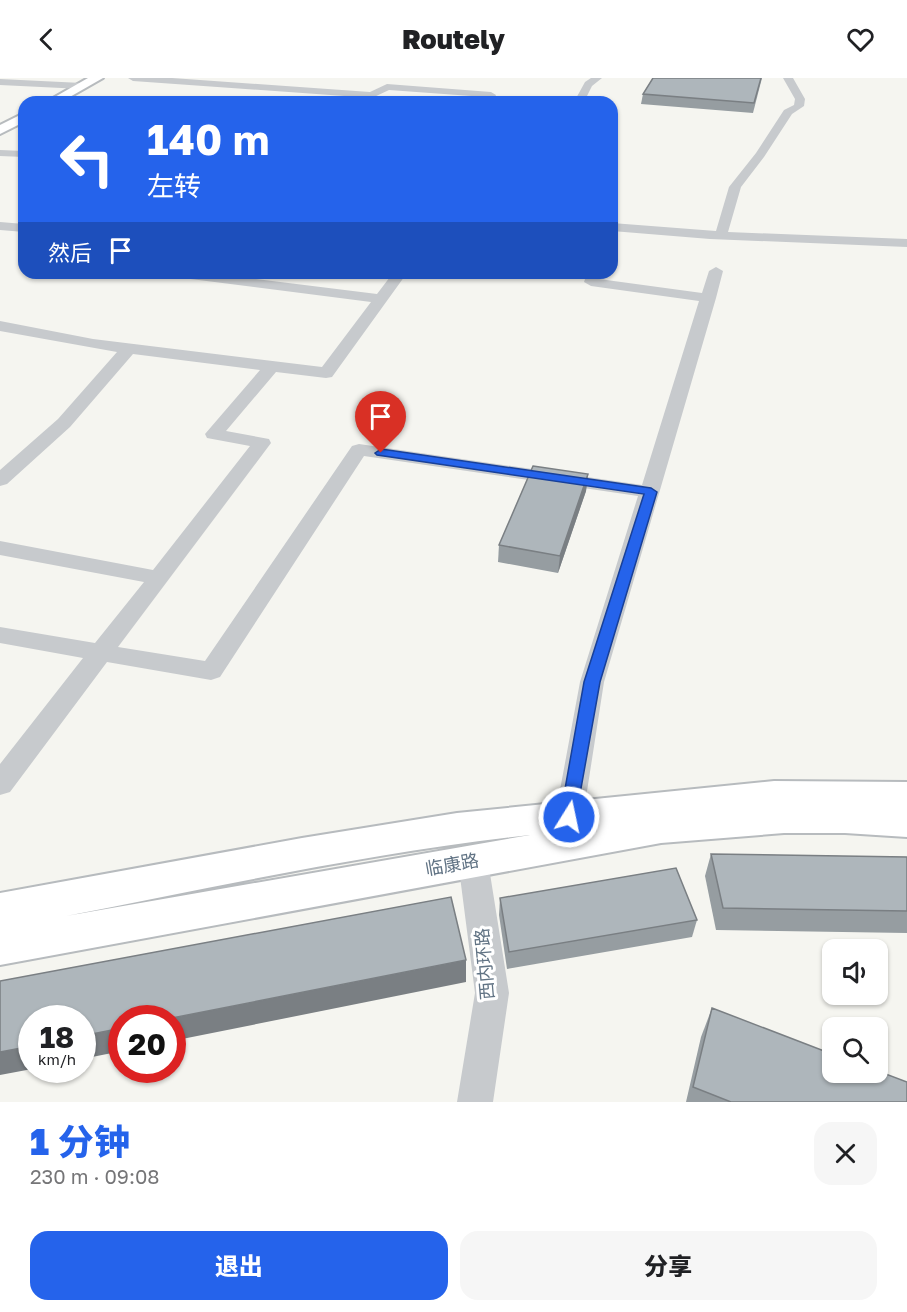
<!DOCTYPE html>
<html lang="zh">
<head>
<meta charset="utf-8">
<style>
  body { margin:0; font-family:"Golos Text","Noto Sans SC",sans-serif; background:#f6f6f6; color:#202124; height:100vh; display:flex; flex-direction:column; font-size:22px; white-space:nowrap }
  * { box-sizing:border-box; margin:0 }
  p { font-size:20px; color:#757577 }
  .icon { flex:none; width:33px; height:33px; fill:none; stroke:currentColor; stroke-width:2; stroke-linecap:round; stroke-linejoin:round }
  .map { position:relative; height:1024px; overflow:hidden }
  .sheet { display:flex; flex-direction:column; background:#fff; flex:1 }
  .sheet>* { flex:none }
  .top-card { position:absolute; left:18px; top:18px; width:600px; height:183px; border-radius:18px; box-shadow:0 2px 4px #0004; background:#2563eb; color:#fff; overflow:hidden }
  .fabs { position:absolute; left:822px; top:861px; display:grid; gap:12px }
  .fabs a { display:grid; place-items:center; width:66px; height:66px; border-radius:12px; background:#fff; box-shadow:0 2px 4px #0004; font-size:30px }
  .speed { position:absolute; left:18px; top:927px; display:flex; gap:12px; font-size:30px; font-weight:700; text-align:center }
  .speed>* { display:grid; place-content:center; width:78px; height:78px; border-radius:50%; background:#fff; box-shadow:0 2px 4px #0004; line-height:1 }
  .speed small { font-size:15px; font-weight:400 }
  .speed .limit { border:9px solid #d22; background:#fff; color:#111 }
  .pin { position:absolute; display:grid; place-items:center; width:51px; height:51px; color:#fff; margin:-62px -26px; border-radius:50% 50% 50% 0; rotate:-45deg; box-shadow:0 0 6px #0007 }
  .pin .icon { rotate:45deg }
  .me { position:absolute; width:66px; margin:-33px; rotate:10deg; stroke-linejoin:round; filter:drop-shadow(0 0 4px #0008) }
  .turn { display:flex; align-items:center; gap:21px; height:126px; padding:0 30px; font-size:27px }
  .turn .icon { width:78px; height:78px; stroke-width:2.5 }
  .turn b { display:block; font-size:42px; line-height:51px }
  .then { display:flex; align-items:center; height:57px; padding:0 30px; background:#0003; gap:12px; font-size:22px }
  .round { display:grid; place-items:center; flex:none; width:63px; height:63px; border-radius:18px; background:#f6f6f6 }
  .summary { display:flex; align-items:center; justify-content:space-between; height:102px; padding:0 30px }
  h1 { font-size:36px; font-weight:800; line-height:45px; color:#2563eb }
  .button { display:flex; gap:12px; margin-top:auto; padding:12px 30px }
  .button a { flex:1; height:69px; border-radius:18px; background:#2563eb; color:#fff; font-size:24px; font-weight:800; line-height:69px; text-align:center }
  .button a+a { background:#f6f6f6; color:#202124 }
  header { display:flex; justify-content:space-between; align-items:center; height:78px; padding:0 30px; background:#fff; font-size:27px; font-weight:800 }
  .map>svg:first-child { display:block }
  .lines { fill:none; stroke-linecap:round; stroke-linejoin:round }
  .major-casing { stroke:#b7bbbe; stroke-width:4 }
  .minor { fill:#c7cacd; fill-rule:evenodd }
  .major { fill:#fff; fill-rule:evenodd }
  .wall { fill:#969da1 }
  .shaded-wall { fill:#7a7f83 }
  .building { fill:#aeb6bb; stroke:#7a7f83; stroke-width:1.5 }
  .route { fill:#2563eb; stroke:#184099; stroke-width:1.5 }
  .labels { text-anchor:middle; stroke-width:6; stroke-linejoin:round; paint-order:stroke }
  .near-street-label { font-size:18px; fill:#617384; stroke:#fff }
</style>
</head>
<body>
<header><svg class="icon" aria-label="back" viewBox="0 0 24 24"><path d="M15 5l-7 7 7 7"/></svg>Routely<svg class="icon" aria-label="heart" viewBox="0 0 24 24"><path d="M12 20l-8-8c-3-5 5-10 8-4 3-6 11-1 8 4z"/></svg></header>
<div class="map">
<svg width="907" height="1024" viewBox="0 0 907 1024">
  <rect width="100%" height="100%" fill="#f5f5f0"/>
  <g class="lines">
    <g class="major-casing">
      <g id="major">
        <polygon points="88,0 103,0 61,24 46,24"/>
        <polygon points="24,35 24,44 0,56 0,47"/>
        <path d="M 774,703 L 907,704 L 907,759 L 845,755 L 784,755 L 661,765 L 0,887 L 0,815 L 302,760 L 457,735 ZM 530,757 L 66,838 C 220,808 374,774 530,757 Z"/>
      </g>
    </g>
    <g class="minor">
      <polygon points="128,0 172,0 370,14 387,6 491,14 496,17 493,24 483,24 485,19 389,12 372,20 133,3"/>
      <polygon points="591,0 602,0 592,8 584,24 574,24 585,4"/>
      <polygon points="783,0 793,0 805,21 804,28 792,36 764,79 741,109 728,154 907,161 907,169 710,161 612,153 612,145 716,153 729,109 756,75 784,32 794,27 795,21"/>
      <polygon points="0,1 82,5 87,8 82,11 0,7"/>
      <polygon points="0,72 24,73 24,79 0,78"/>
      <polygon points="0,144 24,146 24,154 0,152"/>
      <polygon points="716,189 723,193 716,220 604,604 583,739 579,747 569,751 559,747 555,739 580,604 638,418 364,378 220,599 211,602 107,584 10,714 0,717 0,686 83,580 0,565 0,549 95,565 144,504 0,477 0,463 153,492 250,368 207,360 205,356 260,292 133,276 70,349 7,406 0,408 0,392 58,341 117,274 0,253 0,243 93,261 322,289 371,224 175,199 168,195 209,195 377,216 393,195 407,195 332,299 326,300 276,294 226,353 269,361 271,365 118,569 205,583 352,368 359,366 642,407 699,223 591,208 584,204 587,195 601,195 599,201 702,215 709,193"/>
      <polygon points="473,770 483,774 488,783 509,915 493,1024 457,1024 475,915 458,783 463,774"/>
    </g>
    <use href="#major" class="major"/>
  </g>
  <g class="wall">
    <polygon points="762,0 753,35 641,26 643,16"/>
    <polygon points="588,396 586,413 558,495 498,484 499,467"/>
    <polygon points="711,776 907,779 907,855 716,852 705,798"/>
    <polygon points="500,820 697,842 692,859 507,891 499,837"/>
    <polygon points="712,930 907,1024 686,1024 701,959"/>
  </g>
  <g class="shaded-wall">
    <polygon points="588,396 586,413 558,495 560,478"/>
    <polygon points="466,882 466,904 172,963 172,940"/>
    <polygon points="122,950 122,973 82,981 82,958"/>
    <polygon points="32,968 32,991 0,997 0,974"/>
  </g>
  <g class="building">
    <polygon points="653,0 761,0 754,25 643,16"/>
    <polygon points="533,388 588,396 560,478 499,467"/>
    <polygon points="711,776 907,779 907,833 723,830"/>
    <polygon points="676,790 697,842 509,874 500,820"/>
    <polygon points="451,819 466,882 172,940 122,940 122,950 82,958 82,940 32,940 32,968 0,974 0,903"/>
    <polygon points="712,930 832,976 832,994 878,994 878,993 907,1004 907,1024 731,1024 693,1009"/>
  </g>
  <polygon class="route" points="381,371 651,410 657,414 600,604 575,744 569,746 563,744 560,739 584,604 644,416 377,377 375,375"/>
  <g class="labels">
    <g class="near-street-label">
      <text transform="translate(452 787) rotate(-10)" y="6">临康路</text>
      <text transform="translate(485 886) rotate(-95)" y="6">西内环路</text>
    </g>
  </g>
</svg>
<div class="fabs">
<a><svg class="icon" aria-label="sound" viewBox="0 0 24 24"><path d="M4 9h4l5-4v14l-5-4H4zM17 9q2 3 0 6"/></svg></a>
<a><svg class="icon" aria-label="search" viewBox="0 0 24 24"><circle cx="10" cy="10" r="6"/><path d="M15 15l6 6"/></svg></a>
</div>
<div class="speed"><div>18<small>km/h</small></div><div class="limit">20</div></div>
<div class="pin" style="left:381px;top:375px;background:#d93025"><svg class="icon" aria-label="arrive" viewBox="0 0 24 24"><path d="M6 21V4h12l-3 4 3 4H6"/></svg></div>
<svg class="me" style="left:569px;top:739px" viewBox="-20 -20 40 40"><circle r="17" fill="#2563eb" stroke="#fff" stroke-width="3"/><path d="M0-11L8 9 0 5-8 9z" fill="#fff"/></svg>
<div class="top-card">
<div class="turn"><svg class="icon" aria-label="left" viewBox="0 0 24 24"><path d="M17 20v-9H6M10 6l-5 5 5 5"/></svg><div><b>140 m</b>左转</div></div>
<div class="then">然后<svg class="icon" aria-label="arrive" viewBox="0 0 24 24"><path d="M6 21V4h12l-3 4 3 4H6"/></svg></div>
</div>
</div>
<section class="sheet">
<div class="summary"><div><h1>1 分钟</h1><p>230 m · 09:08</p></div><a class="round"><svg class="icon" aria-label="close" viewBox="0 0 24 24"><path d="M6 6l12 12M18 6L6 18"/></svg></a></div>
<div class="button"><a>退出</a><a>分享</a></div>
</section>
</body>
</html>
